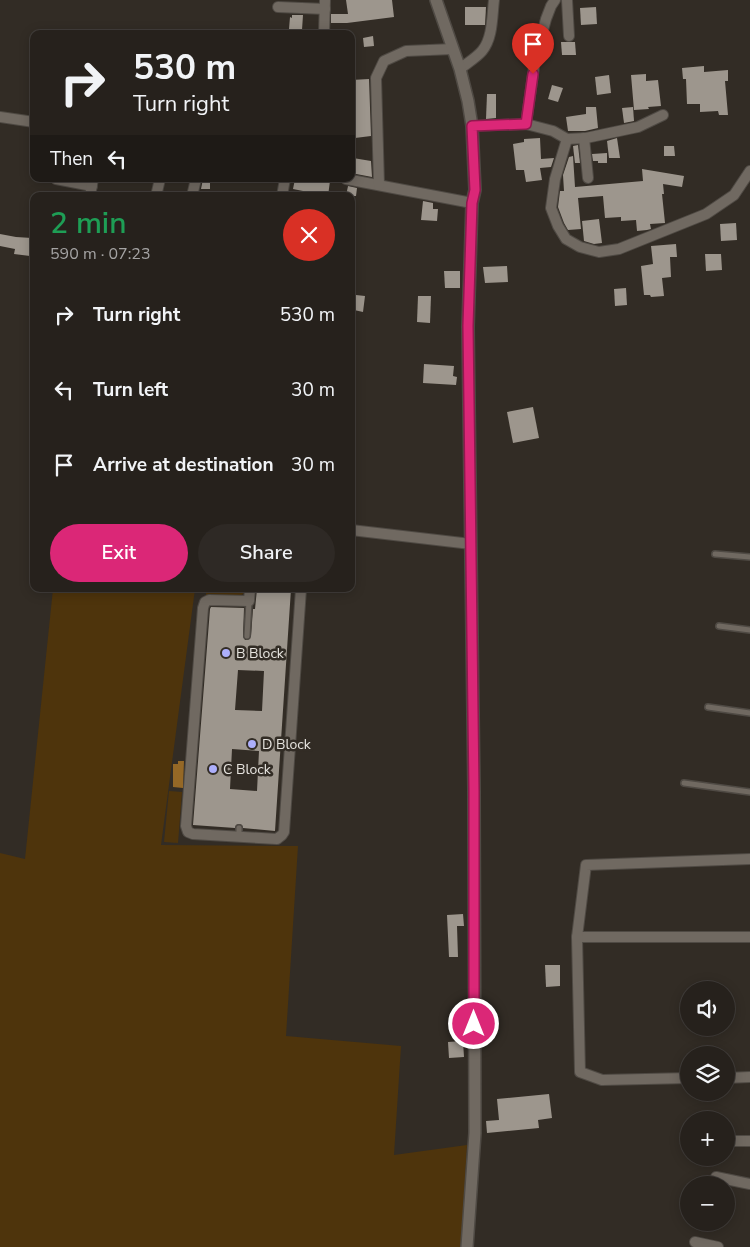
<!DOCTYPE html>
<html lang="en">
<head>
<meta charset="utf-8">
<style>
  body { margin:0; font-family:"Nunito Sans",sans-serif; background:#2e2925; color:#f1f3f6; height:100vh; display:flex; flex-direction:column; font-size:19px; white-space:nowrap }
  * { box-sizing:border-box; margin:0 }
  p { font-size:16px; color:#a4a3a3 }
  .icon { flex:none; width:28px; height:28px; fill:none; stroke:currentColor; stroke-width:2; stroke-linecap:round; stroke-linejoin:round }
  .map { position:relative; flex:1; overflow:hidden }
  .panel { position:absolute; left:30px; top:192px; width:325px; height:400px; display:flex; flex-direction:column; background:#26211c; border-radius:10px; box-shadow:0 2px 12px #0003,0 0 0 1px #423e3b }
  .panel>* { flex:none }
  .guide { position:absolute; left:30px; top:30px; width:325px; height:152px; border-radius:10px; box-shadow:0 2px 12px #0003,0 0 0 1px #423e3b; background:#26211c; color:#f1f3f6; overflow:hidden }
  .controls { position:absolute; left:680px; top:981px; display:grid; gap:10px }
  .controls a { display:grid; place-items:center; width:55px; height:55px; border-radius:50%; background:#26211c; box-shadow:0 2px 12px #0003,0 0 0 1px #423e3b; font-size:25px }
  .pin { position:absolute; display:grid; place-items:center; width:42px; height:42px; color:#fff; margin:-51px -21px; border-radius:50% 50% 50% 0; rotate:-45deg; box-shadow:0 0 5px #0007 }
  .pin .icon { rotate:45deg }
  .me { position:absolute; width:55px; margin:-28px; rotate:0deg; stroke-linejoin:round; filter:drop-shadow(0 0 4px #0008) }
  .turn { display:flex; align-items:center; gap:18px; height:105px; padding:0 20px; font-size:22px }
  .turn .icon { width:65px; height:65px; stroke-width:2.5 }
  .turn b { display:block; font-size:35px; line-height:42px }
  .then { display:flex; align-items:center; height:48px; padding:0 20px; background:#0003; gap:10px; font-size:19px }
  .round { display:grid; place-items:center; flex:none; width:52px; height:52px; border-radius:26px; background:#2e2925 }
  .overview { display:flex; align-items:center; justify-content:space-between; height:85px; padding:0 20px }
  h1 { font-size:30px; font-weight:600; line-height:38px; color:#1e9e55 }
  .primary-button { display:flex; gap:10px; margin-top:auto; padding:10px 20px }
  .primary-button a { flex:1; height:58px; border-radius:30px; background:#db2777; color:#fff; font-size:20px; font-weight:600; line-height:58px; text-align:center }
  .primary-button a+a { background:#2e2925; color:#f1f3f6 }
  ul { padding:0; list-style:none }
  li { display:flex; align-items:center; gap:15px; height:75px; padding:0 20px }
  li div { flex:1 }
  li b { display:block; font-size:19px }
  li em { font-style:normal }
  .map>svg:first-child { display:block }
  .green { fill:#4e340c }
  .water { fill:#956826 }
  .building { fill:#9d968d; fill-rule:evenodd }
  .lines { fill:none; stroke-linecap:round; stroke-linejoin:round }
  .service-casing { stroke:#4f4a44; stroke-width:8 }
  .minor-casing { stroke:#4f4a44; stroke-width:12 }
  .tertiary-casing { stroke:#4f4a44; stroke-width:14 }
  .service { stroke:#706961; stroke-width:5 }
  .minor { stroke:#706961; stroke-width:10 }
  .tertiary { stroke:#706961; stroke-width:11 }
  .route-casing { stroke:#8e194d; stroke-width:12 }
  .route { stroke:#db2777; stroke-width:9 }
  .poi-dot { fill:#adaffb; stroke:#322c25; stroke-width:2 }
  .labels { text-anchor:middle; stroke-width:5; stroke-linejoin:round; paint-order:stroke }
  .poi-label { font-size:14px; fill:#e7e4df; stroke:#322c25; text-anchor:start }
</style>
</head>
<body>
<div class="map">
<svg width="750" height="1247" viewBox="0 0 750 1247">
  <rect width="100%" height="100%" fill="#322c25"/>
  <g class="green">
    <polygon points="53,589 195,589 161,845 298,846 286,1036 401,1046 394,1155 467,1145 461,1247 0,1247 0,853 25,859"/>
    <polygon points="206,589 246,589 243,594 237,598 206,596"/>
    <polygon points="169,791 182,792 178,843 164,842"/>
  </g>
  <polygon class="water" points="178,761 184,761 183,788 173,787 173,764 178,764"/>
  <g class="building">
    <polygon points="346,0 392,0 394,17 347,23 331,23 331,14 348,14"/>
    <polygon points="465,7 486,7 485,25 465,25"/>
    <polygon points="596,7 597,24 581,25 580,8"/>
    <polygon points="292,15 303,15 302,30 289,29 290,17 292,18"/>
    <polygon points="373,36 374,46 364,47 363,38"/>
    <polygon points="561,42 575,42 576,55 562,55"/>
    <polygon points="704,66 704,72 728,70 728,81 725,81 728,115 719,115 718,111 700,112 700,104 687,104 686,79 683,79 682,68"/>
    <polygon points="646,74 646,81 658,80 661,106 648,107 649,109 634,110 631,75"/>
    <polygon points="609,75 611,93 597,95 595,77"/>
    <polygon points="369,79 371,136 355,138 354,122 352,122 351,117 351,80"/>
    <polygon points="552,85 563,88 558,102 548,99"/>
    <polygon points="487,94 496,94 496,118 486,119"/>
    <polygon points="586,107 596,107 598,128 585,131 568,131 566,117 586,114"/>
    <polygon points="633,107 634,121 624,123 622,108"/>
    <polygon points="540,138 541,159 554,158 551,167 540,168 542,180 526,182 524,170 516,170 513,144 524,142 524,139"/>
    <polygon points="617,138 620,158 609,158 607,141"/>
    <polygon points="578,145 580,163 575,163 573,146"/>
    <polygon points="664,146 674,146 675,156 664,156"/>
    <polygon points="607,153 607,163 598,163 598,161 593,161 592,154"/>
    <polygon points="573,156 575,187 643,181 642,169 684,176 682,187 663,184 664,194 662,194 665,223 650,224 651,229 647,230 637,231 636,220 621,221 621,217 605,218 603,196 578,198 581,229 568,230 564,223 558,207 560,191 564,191 563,175 569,157"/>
    <polygon points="353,158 371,161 372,177 351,173"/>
    <polygon points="203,179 210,179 210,189 201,189"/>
    <polygon points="295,179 315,182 315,179 330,181 328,196 314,196 314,193 313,193 293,189"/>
    <polygon points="348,186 357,188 356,196 346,196"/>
    <polygon points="423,201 433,203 433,209 438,209 437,221 421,220"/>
    <polygon points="599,219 602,243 594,244 584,241 582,221"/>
    <polygon points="736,223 737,240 721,241 720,224"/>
    <polygon points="0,234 16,237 32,238 30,256 14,254 15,249 0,246"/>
    <polygon points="676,244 677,257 670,257 671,277 662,278 664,296 651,297 650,295 644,295 641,266 653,264 651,246"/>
    <polygon points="705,254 721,254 722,270 706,271"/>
    <polygon points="507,266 508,282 485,283 483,267"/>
    <polygon points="444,271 460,271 460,288 445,288"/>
    <polygon points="626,288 627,305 615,306 614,289"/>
    <polygon points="356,295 365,296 363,312 354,310"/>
    <polygon points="418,296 431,296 430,323 417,322"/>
    <polygon points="424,364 454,366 453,376 457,377 456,385 423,383"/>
    <polygon points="533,407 539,438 513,443 507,412"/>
    <path d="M 257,589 L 291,589 L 275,831 L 243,828 L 242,825 L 239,824 L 236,825 L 235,828 L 193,825 L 210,609 L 211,607 L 244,608 L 243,636 L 245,640 L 248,640 L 251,636 L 253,609 L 255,609 ZM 238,670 L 264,671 L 262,711 L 235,710 ZM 232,749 L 259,751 L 257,791 L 230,789 Z"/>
    <polygon points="463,914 464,926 457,926 458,957 449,957 447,915"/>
    <polygon points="545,965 560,965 560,986 546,987"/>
    <polygon points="463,1041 464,1057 449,1058 448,1042"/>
    <polygon points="549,1094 552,1118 538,1120 539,1128 487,1133 486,1121 499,1120 497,1099"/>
  </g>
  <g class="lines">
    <g class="service-casing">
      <g id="service">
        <polyline points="715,554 750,557"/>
        <polyline points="719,626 750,630"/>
        <polyline points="247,636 249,601"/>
        <polyline points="708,707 750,713"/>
        <polyline points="684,783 750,792"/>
        <polyline points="239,836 239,828"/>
      </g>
    </g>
    <g class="minor-casing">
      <g id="minor">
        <polyline points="567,0 569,36"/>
        <polyline points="278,7 325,9"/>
        <polyline points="324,34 325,0"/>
        <path d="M 460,69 C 467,63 476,58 482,51 C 493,38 492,16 494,0"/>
        <polyline points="0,117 34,122"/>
        <polyline points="526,124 535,60 546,19 551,6 555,0"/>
        <polyline points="472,126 526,124 553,131 567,139 586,138 638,127 663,115"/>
        <polyline points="584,138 588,178"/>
        <polyline points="567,139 555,179 551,208 558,226 566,239 580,247 599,252 619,249 706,214 734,195 750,171"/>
        <polyline points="56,179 92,186"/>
        <polyline points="346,179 472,203"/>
        <polyline points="379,185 376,78 384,61 406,51 453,49"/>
        <polyline points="90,196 93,179"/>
        <polyline points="156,196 160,179"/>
        <polyline points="192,196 196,179"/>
        <polyline points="282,196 285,179"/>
        <polyline points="351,530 471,544"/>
        <polyline points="250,589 249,601 209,600 205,602 203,608 186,826 188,832 193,834 277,839 282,835 284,832 301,589"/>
        <polyline points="577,937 750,937"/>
        <polyline points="689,1078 602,1080 580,1072 577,937 586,865 750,859"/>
        <polyline points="726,1078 750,1077"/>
        <polyline points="726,1141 750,1141"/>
        <polyline points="716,1177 750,1184"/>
        <polyline points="695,1242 718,1247"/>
      </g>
    </g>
    <g class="tertiary-casing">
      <polyline id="tertiary" points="436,0 460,69 468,101 472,126 475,190 472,203 468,327 474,791 475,1133 467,1247"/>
    </g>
    <use href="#service" class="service"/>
    <use href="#minor" class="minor"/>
    <use href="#tertiary" class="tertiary"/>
  </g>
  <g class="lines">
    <g class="route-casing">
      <polyline id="route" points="474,1024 474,791 468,326 472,203 475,190 472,126 526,124 533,74"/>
    </g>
    <use href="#route" class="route"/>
  </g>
  <g class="poi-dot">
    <circle cx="226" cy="653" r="5"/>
    <circle cx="252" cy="744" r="5"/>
    <circle cx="213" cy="769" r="5"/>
  </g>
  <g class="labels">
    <g class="poi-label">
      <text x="236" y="658">B Block</text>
      <text x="262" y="749">D Block</text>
      <text x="223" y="774">C Block</text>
    </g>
  </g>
</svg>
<div class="controls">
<a><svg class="icon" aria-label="sound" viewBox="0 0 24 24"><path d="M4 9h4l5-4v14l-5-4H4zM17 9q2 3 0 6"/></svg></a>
<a><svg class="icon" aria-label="layers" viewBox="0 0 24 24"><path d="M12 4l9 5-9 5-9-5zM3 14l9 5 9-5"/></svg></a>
<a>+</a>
<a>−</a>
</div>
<div class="pin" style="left:533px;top:74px;background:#d93025"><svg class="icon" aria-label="arrive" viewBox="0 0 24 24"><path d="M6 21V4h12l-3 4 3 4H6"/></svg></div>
<svg class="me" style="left:474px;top:1024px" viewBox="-20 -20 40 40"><circle r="17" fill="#db2777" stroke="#fff" stroke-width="3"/><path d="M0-11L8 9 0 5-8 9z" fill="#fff"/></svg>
<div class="guide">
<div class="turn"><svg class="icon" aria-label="right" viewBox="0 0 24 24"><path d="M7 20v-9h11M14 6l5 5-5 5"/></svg><div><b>530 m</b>Turn right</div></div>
<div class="then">Then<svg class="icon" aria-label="left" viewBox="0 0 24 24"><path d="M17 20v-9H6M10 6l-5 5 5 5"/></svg></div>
</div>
<section class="panel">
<div class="overview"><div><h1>2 min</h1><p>590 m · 07:23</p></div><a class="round" style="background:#d93025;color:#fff"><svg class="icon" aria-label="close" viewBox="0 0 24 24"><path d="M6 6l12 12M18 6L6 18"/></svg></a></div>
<ul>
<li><svg class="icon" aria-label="right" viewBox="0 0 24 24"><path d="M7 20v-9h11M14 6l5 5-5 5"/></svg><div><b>Turn right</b></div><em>530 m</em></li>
<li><svg class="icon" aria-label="left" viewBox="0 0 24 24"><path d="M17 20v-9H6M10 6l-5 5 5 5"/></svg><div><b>Turn left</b></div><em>30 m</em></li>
<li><svg class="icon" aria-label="arrive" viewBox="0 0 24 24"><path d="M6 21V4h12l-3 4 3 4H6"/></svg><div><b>Arrive at destination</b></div><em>30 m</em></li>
</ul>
<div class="primary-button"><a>Exit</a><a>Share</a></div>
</section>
</div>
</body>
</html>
